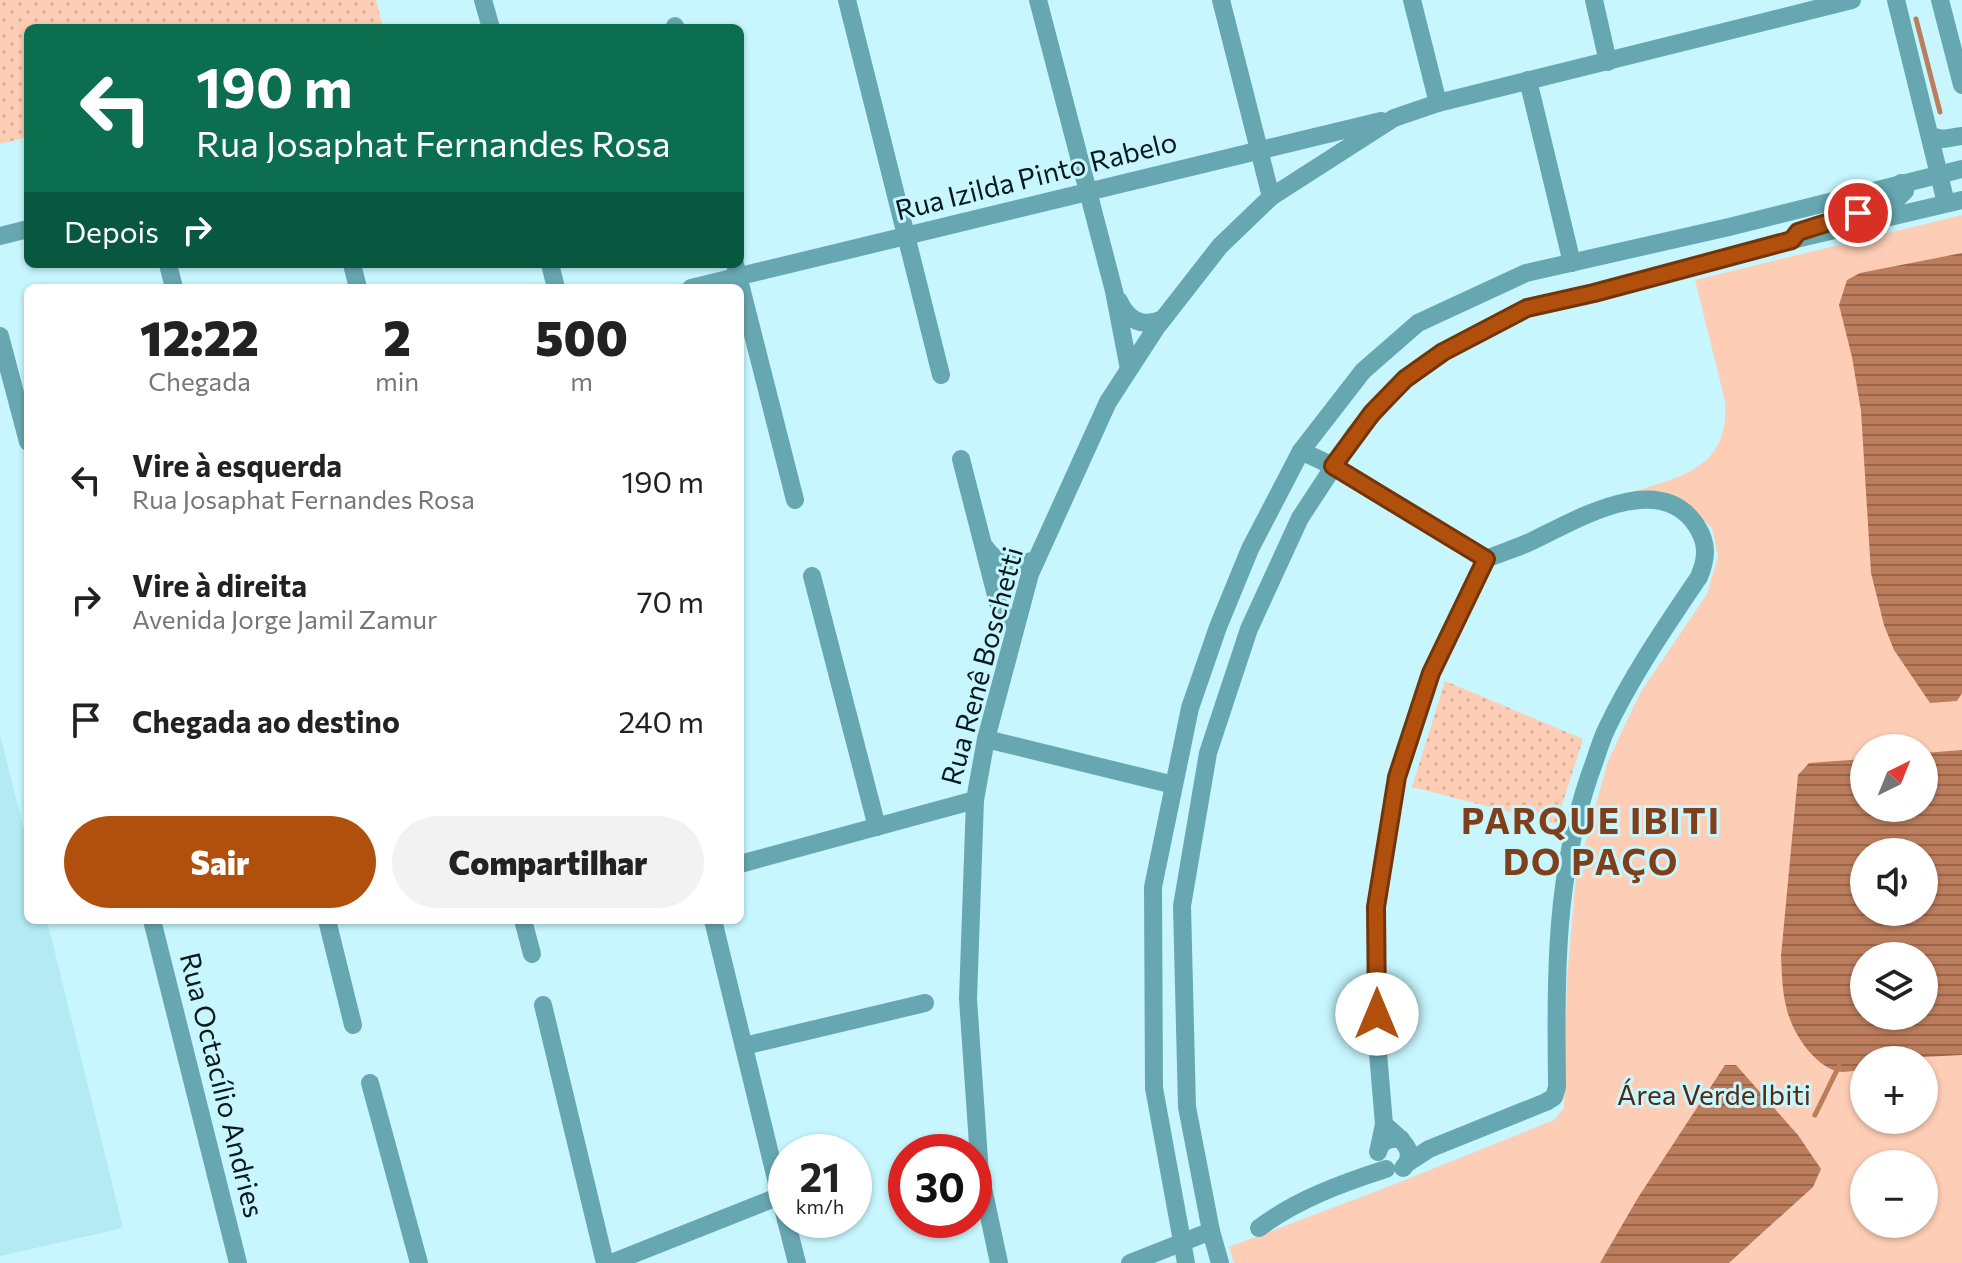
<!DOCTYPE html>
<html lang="pt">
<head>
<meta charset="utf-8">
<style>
  body { margin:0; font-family:Commissioner,sans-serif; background:#f2f2f2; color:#222; height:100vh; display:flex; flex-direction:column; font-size:30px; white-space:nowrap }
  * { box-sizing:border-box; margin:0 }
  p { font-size:26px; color:#767676 }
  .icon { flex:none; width:44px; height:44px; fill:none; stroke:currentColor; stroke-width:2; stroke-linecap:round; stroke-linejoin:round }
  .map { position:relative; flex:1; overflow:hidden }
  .details { position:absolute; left:24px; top:284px; width:720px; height:640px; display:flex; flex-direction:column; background:#fff; border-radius:12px; box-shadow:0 2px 6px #0004 }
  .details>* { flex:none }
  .top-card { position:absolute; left:24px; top:24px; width:720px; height:244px; border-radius:12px; box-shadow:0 2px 6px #0004; background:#0b6e4f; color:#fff; overflow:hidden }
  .needle { width:52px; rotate:43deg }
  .controls { position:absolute; left:1850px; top:734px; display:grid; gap:16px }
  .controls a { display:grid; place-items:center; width:88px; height:88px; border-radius:50%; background:#fff; box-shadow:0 2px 6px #0004; font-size:40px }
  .speed { position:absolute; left:768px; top:1134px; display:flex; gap:16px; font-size:40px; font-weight:700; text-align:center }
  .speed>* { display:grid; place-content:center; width:104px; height:104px; border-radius:50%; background:#fff; box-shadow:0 2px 6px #0004; line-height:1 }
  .speed small { font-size:20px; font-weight:400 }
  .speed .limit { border:12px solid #d22; background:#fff; color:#111 }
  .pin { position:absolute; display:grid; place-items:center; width:68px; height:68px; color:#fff; margin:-34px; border:4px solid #fff; border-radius:50%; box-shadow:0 2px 8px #0007 }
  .me { position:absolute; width:88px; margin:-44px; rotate:0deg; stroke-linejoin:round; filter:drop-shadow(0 0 6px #0008) }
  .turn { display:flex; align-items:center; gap:28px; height:168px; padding:0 40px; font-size:36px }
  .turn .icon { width:104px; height:104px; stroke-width:2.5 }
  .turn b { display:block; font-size:56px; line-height:68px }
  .then { display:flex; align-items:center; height:76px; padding:0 40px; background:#0003; gap:16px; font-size:30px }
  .eta { display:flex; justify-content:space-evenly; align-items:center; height:136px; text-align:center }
  .eta b { font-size:48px; font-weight:800; line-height:56px }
  .button { display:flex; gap:16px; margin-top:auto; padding:16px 40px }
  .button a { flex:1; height:92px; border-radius:48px; background:#b1500d; color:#fff; font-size:32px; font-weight:800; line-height:92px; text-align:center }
  .button a+a { background:#f2f2f2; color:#222 }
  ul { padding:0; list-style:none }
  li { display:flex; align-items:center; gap:24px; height:120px; padding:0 40px }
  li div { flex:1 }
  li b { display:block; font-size:30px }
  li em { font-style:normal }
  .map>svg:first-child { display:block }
  .built { fill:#b3eaf4 }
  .grass { fill:url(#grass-dots) }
  .park { fill:#fecdb5; fill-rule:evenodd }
  .water { fill:url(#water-rules); fill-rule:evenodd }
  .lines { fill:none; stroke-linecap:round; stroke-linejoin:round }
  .stream { stroke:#bc7d5d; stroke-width:5 }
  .street { stroke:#67a7b2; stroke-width:18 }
  .route-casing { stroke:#733408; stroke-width:20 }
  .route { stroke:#b1500d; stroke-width:14 }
  .labels { text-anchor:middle; stroke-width:6; stroke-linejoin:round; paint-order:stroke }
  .street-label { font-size:28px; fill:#081a1d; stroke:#c7f6fe }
  .park-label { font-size:28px; fill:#532911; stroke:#c7f6fe }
  .district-label { font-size:36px; font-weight:bold; letter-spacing:2px; fill:#7e3f1a; stroke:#c7f6fe }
</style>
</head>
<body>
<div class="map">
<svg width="1962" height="1263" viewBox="0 0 1962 1263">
  <defs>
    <pattern id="grass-dots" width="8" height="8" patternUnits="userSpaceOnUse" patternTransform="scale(2)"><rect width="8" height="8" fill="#fecdb5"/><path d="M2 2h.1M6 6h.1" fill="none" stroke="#d8af9b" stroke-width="1.8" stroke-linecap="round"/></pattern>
    <pattern id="water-rules" width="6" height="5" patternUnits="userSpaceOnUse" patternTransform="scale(2)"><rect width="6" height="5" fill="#bc7d5d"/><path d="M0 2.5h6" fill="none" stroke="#97664c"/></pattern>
  </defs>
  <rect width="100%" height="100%" fill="#c7f6fe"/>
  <polygon class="built" points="0,735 28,846 28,920 47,920 123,1228 0,1256"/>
  <g class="grass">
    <polygon points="0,0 376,0 383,28 28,28 28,137 0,144"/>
    <polygon points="1445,681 1583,739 1556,824 1412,787"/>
  </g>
  <path class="park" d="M 1962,215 L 1962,1263 L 1234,1263 L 1229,1247 L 1395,1184 L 1554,1120 L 1564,1108 L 1567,979 L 1576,876 L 1608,761 L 1640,693 L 1707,594 L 1718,557 L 1712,528 L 1680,498 L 1660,491 L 1627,494 C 1680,476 1730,470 1725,401 L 1695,280 ZM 1864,748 L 1924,748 L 1924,808 L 1864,808 ZM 1864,852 L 1924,852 L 1924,912 L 1864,912 ZM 1864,956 L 1924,956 L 1924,1016 L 1864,1016 ZM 1864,1060 L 1924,1060 L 1924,1120 L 1864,1120 ZM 1864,1164 L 1924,1164 L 1924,1224 L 1864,1224 Z"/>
  <g class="water">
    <polygon points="1962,253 1962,693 1957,701 1930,703 1894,650 1884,625 1871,573 1861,411 1852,357 1839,305 1847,280 1860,273"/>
    <path d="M 1962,750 L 1962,1055 L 1864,1060 L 1864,1068 C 1855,1071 1842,1074 1833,1070 C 1810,1060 1791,1030 1786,1006 C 1782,990 1782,973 1781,956 L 1798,775 L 1809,763 L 1864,759 L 1864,808 L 1924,808 L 1924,753 ZM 1864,852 L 1924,852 L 1924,912 L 1864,912 ZM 1864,956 L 1924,956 L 1924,1016 L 1864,1016 Z"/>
    <polygon points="1725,1065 1736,1065 1798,1135 1821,1169 1813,1187 1729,1263 1600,1263 1639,1196"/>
  </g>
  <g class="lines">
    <g class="stream">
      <polyline points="1916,19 1940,112"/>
      <polyline points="1815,1115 1839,1066"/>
    </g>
    <g class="street">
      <polyline points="483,0 491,28"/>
      <polyline points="847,0 941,375"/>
      <polyline points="1038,0 1114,291 1129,369"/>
      <polyline points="1221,0 1271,197"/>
      <polyline points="1412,0 1438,103"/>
      <polyline points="1594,0 1608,62"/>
      <polyline points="1896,0 1946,203"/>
      <polyline points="1940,0 1962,85"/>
      <polyline points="675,26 675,28"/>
      <polyline points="1528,80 1572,263"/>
      <polyline points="1930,136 1943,139 1962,136"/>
      <polyline points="1856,213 1896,200 1905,191 1901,183"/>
      <polyline points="0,236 28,229"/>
      <polyline points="168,264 174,288"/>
      <polyline points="352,264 358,288"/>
      <polyline points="550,264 556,288"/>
      <polyline points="735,264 795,500"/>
      <polyline points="691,288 1381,121"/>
      <path d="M 1119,301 C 1128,321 1143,328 1163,319"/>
      <polyline points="0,336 28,442"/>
      <path d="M 1301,451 L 1333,466 L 1486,559 C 1501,553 1517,548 1532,541 C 1576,520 1659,469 1696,525 C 1708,543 1707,558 1699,577 C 1666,626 1632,675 1607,728 C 1600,742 1596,759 1590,774 C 1554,879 1556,977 1557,1087 L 1554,1097 L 1546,1102 L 1429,1149 L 1409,1162"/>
      <polyline points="961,459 998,603 1005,617 1016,624"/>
      <path d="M 985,547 C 999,568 1015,566 1036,560"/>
      <polyline points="812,576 877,827"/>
      <polyline points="986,739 1174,785"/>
      <polyline points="740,864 975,800"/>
      <polyline points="152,920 238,1263"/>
      <polyline points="327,920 353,1025"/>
      <polyline points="523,920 532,954"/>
      <polyline points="713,920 786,1220"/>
      <polyline points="543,1005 605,1263"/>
      <polyline points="744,1046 925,1003"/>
      <polyline points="370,1083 419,1263"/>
      <path d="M 1384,1124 C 1397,1137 1420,1150 1403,1168"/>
      <polyline points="1379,1148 1384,1124 1377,1041 1376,907 1397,777 1431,673 1486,559"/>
      <path d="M 1378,1152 C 1381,1140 1390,1138 1401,1139"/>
      <polyline points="786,1220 797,1263"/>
      <path d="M 1259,1228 C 1296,1200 1342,1183 1386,1169"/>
      <polyline points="611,1263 780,1196"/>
      <polyline points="999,1263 980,1174 968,999 975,800 986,739 1030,574 1108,402 1156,328 1220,246 1271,197 1394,118 1438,103 1852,0"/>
      <polyline points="1130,1263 1211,1231"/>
      <polyline points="1186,1263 1154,1088 1153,887 1190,708 1218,627 1250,549 1301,451 1363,371 1418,323 1526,273 1729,227 1962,169"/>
      <polyline points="1220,1263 1211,1231 1187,1107 1182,906 1208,753 1249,629 1300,518 1355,434 1405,379 1443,352 1527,308 1594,293 1792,240 1962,200"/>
    </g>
  </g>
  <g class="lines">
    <g class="route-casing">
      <polyline id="route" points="1377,1014 1376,907 1397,777 1431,673 1486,559 1333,466 1372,413 1405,379 1443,352 1527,308 1594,293 1792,240 1798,232 1858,213"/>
    </g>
    <use href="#route" class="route"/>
  </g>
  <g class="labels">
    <g class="street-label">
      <text transform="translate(1036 176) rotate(-14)" y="10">Rua Izilda Pinto Rabelo</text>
      <text transform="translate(982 666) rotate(-75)" y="10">Rua Renê Boschetti</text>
      <text transform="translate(222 1085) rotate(76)" y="10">Rua Octacílio Andries</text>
    </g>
    <g class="park-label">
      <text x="1714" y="1105">Área Verde Ibiti</text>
    </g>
    <g class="district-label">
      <text x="1591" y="834">PARQUE IBITI<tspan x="1591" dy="41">DO PAÇO</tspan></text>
    </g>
  </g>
</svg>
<div class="controls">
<a><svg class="needle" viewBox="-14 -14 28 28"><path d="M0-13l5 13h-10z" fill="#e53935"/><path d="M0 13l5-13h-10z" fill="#767676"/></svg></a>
<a><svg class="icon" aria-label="sound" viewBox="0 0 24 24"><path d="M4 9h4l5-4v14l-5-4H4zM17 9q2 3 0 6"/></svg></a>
<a><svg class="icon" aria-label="layers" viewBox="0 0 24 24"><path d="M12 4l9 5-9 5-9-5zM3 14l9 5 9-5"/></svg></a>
<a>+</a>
<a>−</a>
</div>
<div class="speed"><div>21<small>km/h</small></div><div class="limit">30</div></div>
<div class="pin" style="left:1858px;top:213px;background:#d93025"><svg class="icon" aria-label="arrive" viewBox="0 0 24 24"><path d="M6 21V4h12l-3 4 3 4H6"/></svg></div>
<svg class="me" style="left:1377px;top:1014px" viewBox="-20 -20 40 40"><circle r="19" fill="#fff"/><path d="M0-13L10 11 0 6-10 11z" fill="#b1500d"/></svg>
<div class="top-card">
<div class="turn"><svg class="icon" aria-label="left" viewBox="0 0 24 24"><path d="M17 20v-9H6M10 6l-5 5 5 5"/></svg><div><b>190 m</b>Rua Josaphat Fernandes Rosa</div></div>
<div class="then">Depois<svg class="icon" aria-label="right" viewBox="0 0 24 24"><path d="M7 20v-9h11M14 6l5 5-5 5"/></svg></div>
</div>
<section class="details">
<div class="eta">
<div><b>12:22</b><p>Chegada</p></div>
<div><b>2</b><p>min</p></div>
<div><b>500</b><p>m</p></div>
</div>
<ul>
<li><svg class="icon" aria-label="left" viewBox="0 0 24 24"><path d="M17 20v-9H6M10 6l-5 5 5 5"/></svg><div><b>Vire à esquerda</b><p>Rua Josaphat Fernandes Rosa</p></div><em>190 m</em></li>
<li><svg class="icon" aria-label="right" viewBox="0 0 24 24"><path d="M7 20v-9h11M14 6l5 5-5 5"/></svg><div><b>Vire à direita</b><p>Avenida Jorge Jamil Zamur</p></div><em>70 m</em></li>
<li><svg class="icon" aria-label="arrive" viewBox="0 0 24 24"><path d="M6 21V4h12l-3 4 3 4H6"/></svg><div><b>Chegada ao destino</b></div><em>240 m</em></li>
</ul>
<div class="button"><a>Sair</a><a>Compartilhar</a></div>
</section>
</div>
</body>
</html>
